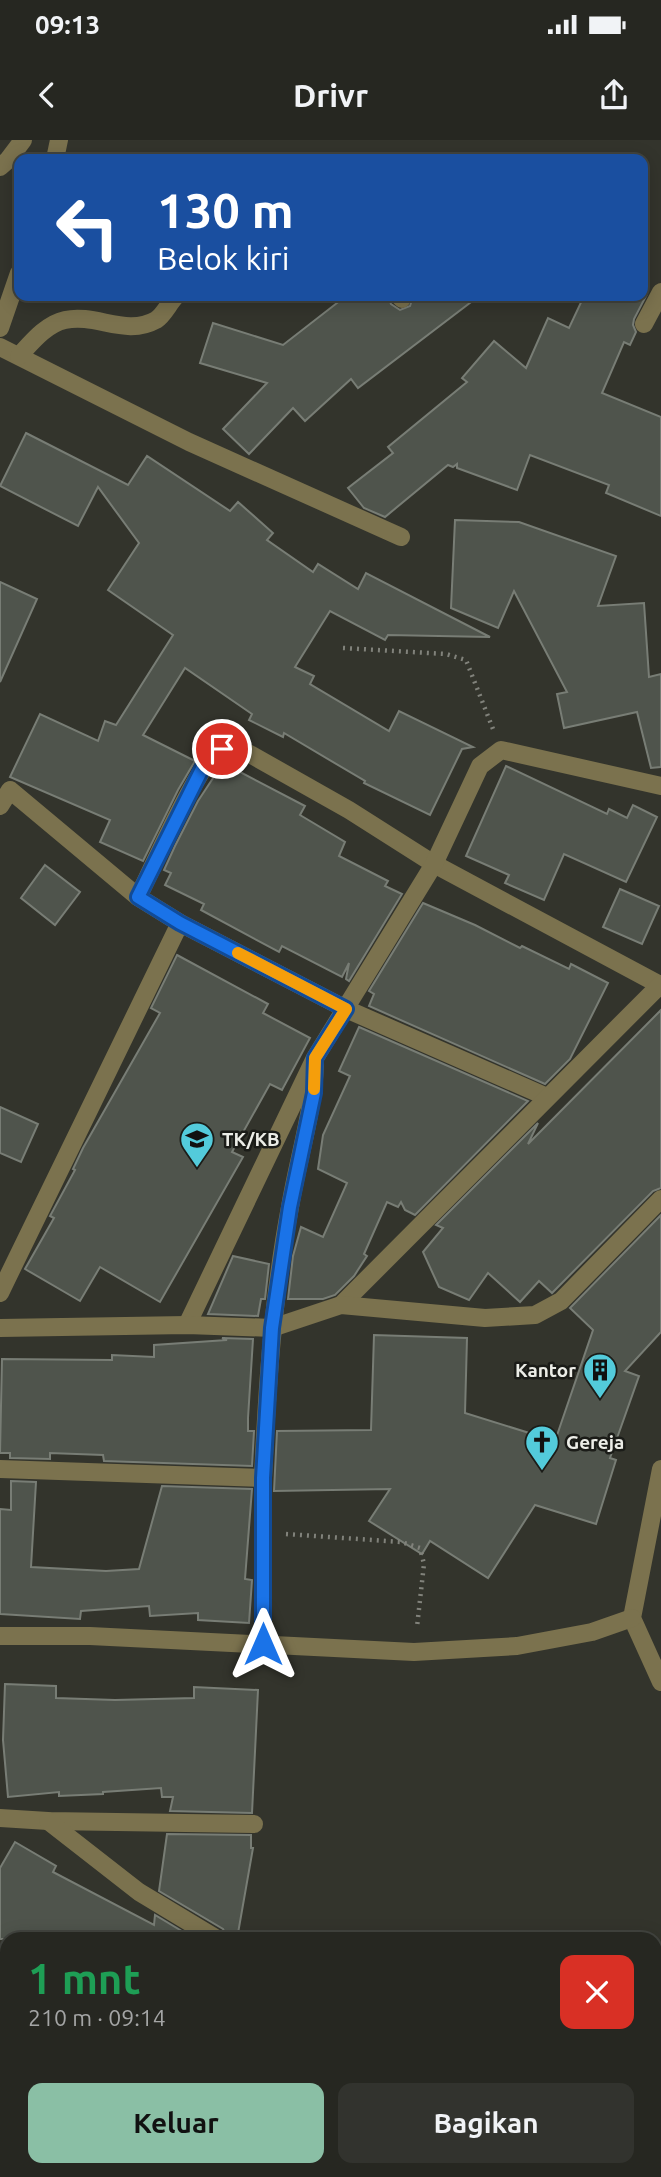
<!DOCTYPE html>
<html lang="id">
<head>
<meta charset="utf-8">
<style>
  body { margin:0; font-family:Ubuntu,sans-serif; background:#32332e; color:#f1f3f6; height:100vh; display:flex; flex-direction:column; font-size:26px; white-space:nowrap }
  * { box-sizing:border-box; margin:0 }
  p { font-size:23px; color:#a4a5a5 }
  .icon { flex:none; width:38px; height:38px; fill:none; stroke:currentColor; stroke-width:2; stroke-linecap:round; stroke-linejoin:round }
  .map { position:relative; flex:1; overflow:hidden }
  .panel { position:absolute; left:0px; top:1792px; width:662px; height:245px; display:flex; flex-direction:column; background:#262721; border-radius:21px 21px 0 0; box-shadow:0 4px 18px #0003,0 0 0 2px #42443f }
  .panel>* { flex:none }
  .guide { position:absolute; left:14px; top:14px; width:634px; height:147px; border-radius:14px; box-shadow:0 4px 18px #0003,0 0 0 2px #42443f; background:#1a4fa0; color:#fff; overflow:hidden }
  .pin { position:absolute; display:grid; place-items:center; width:60px; height:60px; color:#fff; margin:-30px; border:4px solid #fff; border-radius:50%; box-shadow:0 2px 7px #0007 }
  .me { position:absolute; width:77px; margin:-38px; rotate:0deg; stroke-linejoin:round; filter:drop-shadow(0 0 5px #0008) }
  .turn { display:flex; align-items:center; gap:24px; height:147px; padding:0 28px; font-size:32px }
  .turn .icon { width:91px; height:91px; stroke-width:2.5 }
  .turn b { display:block; font-size:49px; line-height:60px }
  .round { display:grid; place-items:center; flex:none; width:74px; height:74px; border-radius:14px; background:#32332e }
  .head { display:flex; align-items:center; justify-content:space-between; height:119px; padding:0 28px }
  h1 { font-size:42px; font-weight:600; line-height:52px; color:#1e9e55 }
  .action { display:flex; gap:14px; margin-top:auto; padding:14px 28px }
  .action a { flex:1; height:80px; border-radius:14px; background:#8abfa5; color:#111; font-size:28px; font-weight:600; line-height:80px; text-align:center }
  .action a+a { background:#32332e; color:#f1f3f6 }
  .status { display:flex; justify-content:space-between; align-items:center; height:49px; padding:0 35px; background:#262721; direction:ltr }
  .status svg { height:19px; fill:currentColor }
  header { display:flex; justify-content:space-between; align-items:center; height:91px; padding:0 28px; background:#262721; font-size:32px; font-weight:600 }
  .map>svg:first-child { display:block }
  .building { fill:#4f544c; stroke:#787d75; stroke-width:2 }
  .lines { fill:none; stroke-linecap:round; stroke-linejoin:round }
  .path { stroke:#81827b; stroke-width:4.5; stroke-dasharray:2 5; stroke-linecap:butt }
  .street { stroke:#7b724e; stroke-width:18 }
  .route-casing { stroke:#114b97; stroke-width:18 }
  .route { stroke:#1a73e8; stroke-width:12 }
  .slow { stroke:#f59e0b; stroke-width:12 }
  .labels { text-anchor:middle; stroke-width:5; stroke-linejoin:round; paint-order:stroke }
  .poi-label { font-size:19px; font-weight:bold; fill:#ecede7; stroke:#1b1c18; text-anchor:start }
</style>
</head>
<body>
<div class="status"><b>09:13</b><svg viewBox="0 0 49 12"><path d="M0 12V9h3v3zM5 12V6h3v6zM10 12V3h3v9zM15 12V0h3v12zM26 1h20v11H26zM47 4h2v5h-2z"/></svg></div>
<header><svg class="icon" aria-label="back" viewBox="0 0 24 24"><path d="M15 5l-7 7 7 7"/></svg>Drivr<svg class="icon" aria-label="share" viewBox="0 0 24 24"><path d="M12 15V3M7 8l5-5 5 5M5 13v7h14v-7"/></svg></header>
<div class="map">
<svg width="661" height="2037" viewBox="0 0 661 2037">
  <rect width="100%" height="100%" fill="#33342c"/>
  <g class="building">
    <polygon points="346,156 388,156 391,164 400,170 410,166 413,156 479,156 358,248 351,239 305,281 293,268 249,314 223,289 267,243 200,223 213,183 283,205"/>
    <polygon points="584,156 646,156 634,179 633,185 636,192 630,205 624,202 602,253 661,277 661,376 606,353 609,345 530,315 517,350 457,328 457,324 453,327 448,325 385,377 364,368 348,348 393,313 388,307 467,242 462,238 494,201 526,228 548,178 569,188"/>
    <polygon points="26,293 128,345 147,316 230,371 238,362 273,393 267,400 313,432 318,424 358,449 366,433 490,497 388,495 385,500 330,471 295,527 314,536 310,544 389,591 399,571 473,607 462,609 430,675 364,643 365,641 284,593 283,597 249,580 252,574 185,528 143,595 195,621 178,650 143,721 100,702 110,680 10,637 40,574 98,601 105,581 116,585 173,495 108,450 139,403 98,347 78,386 0,346"/>
    <polygon points="455,380 519,382 616,416 598,466 644,463 649,537 661,534 661,627 651,628 637,572 564,588 557,554 567,552 514,451 498,488 451,468"/>
    <polygon points="0,442 37,459 0,542"/>
    <polygon points="223,623 305,666 300,675 345,702 339,716 388,741 385,746 402,754 349,841 346,839 349,823 342,837 282,806 279,812 201,770 204,764 165,745 171,733 164,730 175,706 198,661"/>
    <polygon points="506,626 607,674 609,669 627,678 633,665 657,677 626,742 564,714 544,760 505,743 509,735 466,716"/>
    <polygon points="45,725 80,752 55,785 21,758"/>
    <polygon points="620,749 659,766 642,804 603,787"/>
    <polygon points="423,763 475,785 520,808 522,806 569,829 571,824 608,843 570,919 545,944 369,866 374,854 369,851"/>
    <polygon points="177,815 268,864 263,873 310,898 282,950 270,944 232,1012 243,1017 160,1162 100,1127 80,1161 25,1129 54,1078 50,1076 75,1030 73,1029 83,1008 160,873 151,868"/>
    <polygon points="661,870 661,1048 653,1051 552,1153 539,1141 520,1162 488,1133 469,1160 439,1147 423,1112 443,1088 436,1085 538,983 528,1004"/>
    <polygon points="359,887 528,961 415,1075 405,1070 401,1062 398,1067 387,1062 364,1114 367,1116 354,1136 335,1155 323,1159 288,1159 293,1116 301,1087 323,1097 347,1043 318,1029 323,995 350,936 339,931"/>
    <polygon points="0,967 38,984 21,1022 0,1013"/>
    <polygon points="661,1075 661,1192 625,1231 639,1236 610,1318 616,1320 596,1384 535,1365 488,1438 430,1401 422,1414 369,1381 390,1349 274,1351 277,1291 371,1290 374,1195 467,1198 465,1273 555,1301 593,1190 570,1168"/>
    <polygon points="233,1116 269,1124 265,1159 261,1159 258,1176 208,1174"/>
    <polygon points="222,1198 253,1199 248,1278 248,1291 254,1291 252,1326 104,1321 103,1315 50,1313 50,1319 10,1318 10,1313 0,1313 2,1219 112,1220 112,1215 154,1217 154,1205 227,1200"/>
    <polygon points="11,1341 36,1342 31,1427 106,1431 139,1429 162,1346 252,1349 245,1439 252,1440 249,1483 198,1480 198,1473 150,1476 149,1466 81,1471 80,1479 0,1474 0,1369 11,1370"/>
    <polygon points="5,1544 56,1546 56,1558 115,1560 194,1558 194,1547 258,1550 252,1673 170,1671 173,1657 162,1657 161,1648 103,1652 103,1654 59,1656 59,1652 8,1657 3,1600"/>
    <polygon points="167,1694 251,1695 251,1708 253,1708 237,1799 228,1799 223,1789 159,1751"/>
    <polygon points="15,1702 56,1726 53,1732 154,1785 155,1775 195,1799 0,1799 0,1728"/>
  </g>
  <g class="lines">
    <g class="path">
      <polyline points="343,508 446,514 466,520 493,589"/>
      <polyline points="286,1394 401,1402 420,1408 424,1424 417,1487"/>
    </g>
    <g class="street">
      <polyline points="55,19 59,0"/>
      <polyline points="0,27 8,20 23,0"/>
      <polyline points="399,156 402,159"/>
      <polyline points="644,184 661,152"/>
      <polyline points="0,188 19,133"/>
      <polyline points="0,207 189,302 401,397"/>
      <path d="M 19,216 C 31,203 46,184 65,180 C 96,173 126,197 156,180 C 164,175 169,163 176,156"/>
      <polyline points="0,666 10,650 138,757 180,783 346,869 547,957"/>
      <path d="M 138,757 C 153,728 197,624 220,610 C 227,606 234,608 241,609 L 349,670 L 434,724 L 660,845"/>
      <polyline points="0,1153 180,783"/>
      <polyline points="341,1165 661,844"/>
      <polyline points="187,1185 315,918 434,724 480,626 501,610 661,646"/>
      <polyline points="0,1188 187,1185 272,1188 341,1165 485,1178 535,1175 561,1161 661,1059"/>
      <path d="M 0,1329 L 263,1338 C 267,1247 273,1156 290,1067 C 298,1019 313,973 315,925"/>
      <polyline points="661,1329 632,1478 661,1542"/>
      <polyline points="263,1338 263,1504"/>
      <polyline points="0,1496 90,1496 414,1512 517,1506 592,1492 632,1478"/>
      <polyline points="0,1678 48,1681 254,1684"/>
      <polyline points="48,1681 139,1752 217,1799"/>
      <polyline points="0,1835 7,1839"/>
      <polyline points="0,1992 7,1996"/>
      <polyline points="66,2030 78,2037"/>
      <polyline points="260,2030 270,2037"/>
      <polyline points="169,2037 174,2030"/>
    </g>
  </g>
  <g class="lines">
    <g class="route-casing">
      <polyline id="route" points="222,609 203,627 138,757 180,783 346,869 315,918 314,953 290,1067 272,1188 263,1338 263,1504"/>
    </g>
    <use href="#route" class="route"/>
    <polyline class="slow" points="238,813 346,869 315,918 314,949"/>
  </g>
  <defs>
    <g id="school-pin" transform="scale(1.75)"><path d="M0 17L-7.5 6A9.5 9.5 0 1 1 7.5 6Z" fill="#53cbdb" stroke="#1b1c18"/><path d="M0-5L7-2L0 1L-7-2ZM-4 1L0 2.5L4 1V4Q0 6-4 4Z" fill="#111"/></g>
    <g id="building-pin" transform="scale(1.75)"><path d="M0 17L-7.5 6A9.5 9.5 0 1 1 7.5 6Z" fill="#53cbdb" stroke="#1b1c18"/><path d="M-4-6H4V6H1V3H-1V6H-4ZM-2.5-4.3h1.7v1.8h-1.7ZM.8-4.3h1.7v1.8H.8ZM-2.5-1h1.7V.8h-1.7ZM.8-1h1.7V.8H.8Z" fill="#111"/></g>
    <g id="church-pin" transform="scale(1.75)"><path d="M0 17L-7.5 6A9.5 9.5 0 1 1 7.5 6Z" fill="#53cbdb" stroke="#1b1c18"/><path d="M-1.2-6h2.4v3.5h3.3v2.4h-3.3V6h-2.4V-.1h-3.3v-2.4h3.3Z" fill="#111"/></g>
  </defs>
  <g fill-rule="evenodd">
    <use href="#school-pin" x="197" y="999"/>
    <use href="#building-pin" x="600" y="1230"/>
    <use href="#church-pin" x="542" y="1302"/>
  </g>
  <g class="labels">
    <g class="poi-label">
      <text x="222" y="1006">TK/KB</text>
      <text x="576" y="1237" text-anchor="end">Kantor</text>
      <text x="566" y="1309">Gereja</text>
    </g>
  </g>
</svg>
<div class="pin" style="left:222px;top:609px;background:#d93025"><svg class="icon" aria-label="arrive" viewBox="0 0 24 24"><path d="M6 21V4h12l-3 4 3 4H6"/></svg></div>
<svg class="me" style="left:263px;top:1504px" viewBox="-20 -20 40 40"><path d="M0-17L14 15 0 8-14 15z" fill="#1a73e8" stroke="#fff" stroke-width="4"/></svg>
<div class="guide">
<div class="turn"><svg class="icon" aria-label="left" viewBox="0 0 24 24"><path d="M17 20v-9H6M10 6l-5 5 5 5"/></svg><div><b>130 m</b>Belok kiri</div></div>
</div>
<section class="panel">
<div class="head"><div><h1>1 mnt</h1><p>210 m · 09:14</p></div><a class="round" style="background:#d93025;color:#fff"><svg class="icon" aria-label="close" viewBox="0 0 24 24"><path d="M6 6l12 12M18 6L6 18"/></svg></a></div>
<div class="action"><a>Keluar</a><a>Bagikan</a></div>
</section>
</div>
</body>
</html>
